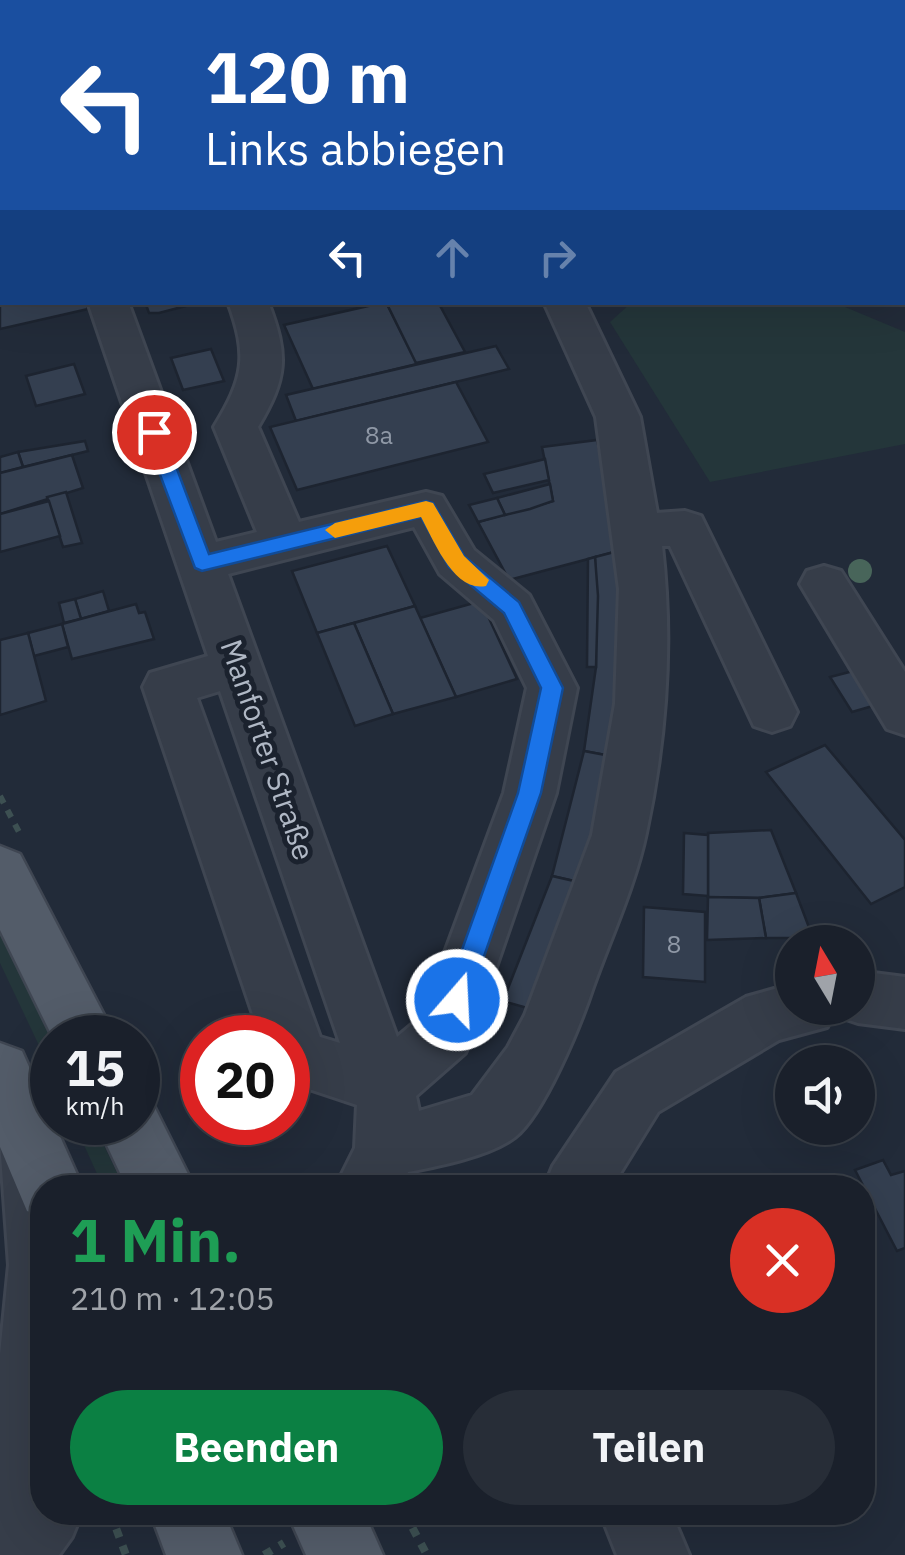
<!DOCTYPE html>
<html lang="de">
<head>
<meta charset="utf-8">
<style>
  body { margin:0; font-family:"IBM Plex Sans",sans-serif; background:#272d37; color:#f1f3f6; height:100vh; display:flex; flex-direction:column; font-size:38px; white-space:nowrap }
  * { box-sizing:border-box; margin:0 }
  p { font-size:32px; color:#9fa3a9 }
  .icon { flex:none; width:55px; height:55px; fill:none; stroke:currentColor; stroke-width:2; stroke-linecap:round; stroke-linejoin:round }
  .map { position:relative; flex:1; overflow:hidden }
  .side { position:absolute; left:30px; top:1175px; width:845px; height:350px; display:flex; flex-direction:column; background:#1a202b; border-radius:40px; box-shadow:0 10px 40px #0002,0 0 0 2px #383e47 }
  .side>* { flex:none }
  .banner { position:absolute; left:0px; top:0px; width:905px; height:305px; box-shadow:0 10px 40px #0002,0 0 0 2px #383e47; background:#1a4fa0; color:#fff; overflow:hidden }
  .needle { width:65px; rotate:350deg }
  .fabs { position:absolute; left:775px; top:925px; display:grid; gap:20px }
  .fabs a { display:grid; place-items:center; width:100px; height:100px; border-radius:50%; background:#1a202b; box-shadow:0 10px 40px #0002,0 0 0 2px #383e47; font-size:50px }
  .speed { position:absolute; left:30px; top:1015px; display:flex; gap:20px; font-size:50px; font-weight:700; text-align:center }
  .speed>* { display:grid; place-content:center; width:130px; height:130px; border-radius:50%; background:#1a202b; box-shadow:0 10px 40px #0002,0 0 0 2px #383e47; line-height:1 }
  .speed small { font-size:25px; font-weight:400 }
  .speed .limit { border:15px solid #d22; background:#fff; color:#111 }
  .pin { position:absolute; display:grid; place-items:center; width:85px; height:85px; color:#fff; margin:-42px; border:5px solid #fff; border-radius:50%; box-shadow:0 2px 10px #0007 }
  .me { position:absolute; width:110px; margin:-55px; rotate:19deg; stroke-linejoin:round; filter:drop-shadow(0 0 8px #0008) }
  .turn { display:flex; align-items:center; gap:35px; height:210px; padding:0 40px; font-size:45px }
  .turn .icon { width:130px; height:130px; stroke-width:2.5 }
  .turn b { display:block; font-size:70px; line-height:85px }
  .lanes { display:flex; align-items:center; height:95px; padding:0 40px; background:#0003; justify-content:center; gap:50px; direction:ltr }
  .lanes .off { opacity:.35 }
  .round { display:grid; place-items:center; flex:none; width:105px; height:105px; border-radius:52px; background:#272d37 }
  .summary { display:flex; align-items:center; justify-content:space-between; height:170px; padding:0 40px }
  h1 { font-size:60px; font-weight:700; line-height:75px; color:#1e9e55 }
  .button { display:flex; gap:20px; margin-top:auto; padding:20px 40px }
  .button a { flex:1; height:115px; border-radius:60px; background:#0b8043; color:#fff; font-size:40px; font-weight:700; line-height:115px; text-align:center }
  .button a+a { background:#272d37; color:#f1f3f6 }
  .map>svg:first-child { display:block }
  .green { fill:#24363a }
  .building { fill:#343f50; stroke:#1d2430; stroke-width:2.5 }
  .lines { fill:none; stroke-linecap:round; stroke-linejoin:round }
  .minor-casing { stroke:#3f4652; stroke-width:6 }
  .major-casing { stroke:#3f4652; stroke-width:5 }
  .path-far1 { stroke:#3d5052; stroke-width:6; stroke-dasharray:8 8; stroke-linecap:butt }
  .path { stroke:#3d5052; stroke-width:8; stroke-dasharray:9 9; stroke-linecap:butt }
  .minor { fill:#363d49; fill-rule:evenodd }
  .major { fill:#535c69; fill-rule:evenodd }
  .tree { fill:#48655a }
  .route { fill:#1a73e8; stroke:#114b97; stroke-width:2.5 }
  .slow { fill:#f59e0b }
  .labels { text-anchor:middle; stroke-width:10; stroke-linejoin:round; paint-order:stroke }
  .number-label { font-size:25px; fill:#8f98a6 }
  .street-label { font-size:30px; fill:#b0b8c5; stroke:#1b222e }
</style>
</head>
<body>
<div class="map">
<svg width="905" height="1555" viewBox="0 0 905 1555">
  <rect width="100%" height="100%" fill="#222b39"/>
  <g class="green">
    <polygon points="833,302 905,332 905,444 710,482 610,322 631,303"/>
    <polygon points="0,929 52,1039 52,1073 0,963"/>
    <polygon points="74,1123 93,1123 124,1187 103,1187"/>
  </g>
  <g class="building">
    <polygon points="0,302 86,302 88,309 0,329"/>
    <polygon points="145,302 201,302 159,313 149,313"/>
    <polygon points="386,302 417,364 313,389 284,325"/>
    <polygon points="386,302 438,302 465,352 416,363"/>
    <polygon points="496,346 509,369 296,421 286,395"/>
    <polygon points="211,349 224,381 183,390 171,358"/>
    <polygon points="74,364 85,394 36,406 26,376"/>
    <polygon points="456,382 488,442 297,490 270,427"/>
    <polygon points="597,440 622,550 509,580 478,522 553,501 542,447"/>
    <polygon points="85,441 88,451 23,467 18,452"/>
    <polygon points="18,452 23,467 0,473 0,457"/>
    <polygon points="72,455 83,488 0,514 0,473"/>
    <polygon points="545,459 549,480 493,493 484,474"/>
    <polygon points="550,484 553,501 530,509 505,515 497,498"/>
    <polygon points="66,492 82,543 63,547 47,497"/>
    <polygon points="497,498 505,515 478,522 469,505"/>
    <polygon points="49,501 60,536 0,552 0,514"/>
    <polygon points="387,546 415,606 317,633 292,571"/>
    <polygon points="622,550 616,757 584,751 596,667 595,557"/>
    <polygon points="595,557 598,596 596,667 587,667 588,559"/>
    <polygon points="103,591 109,611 81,619 75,599"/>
    <polygon points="75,599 81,619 64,623 59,603"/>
    <polygon points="481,601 517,679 456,697 420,618"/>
    <polygon points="136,604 139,613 145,612 154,639 72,659 62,624"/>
    <polygon points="415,606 456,697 393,714 354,623"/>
    <polygon points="354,623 393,714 355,726 317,633"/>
    <polygon points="62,624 68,647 34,656 28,633"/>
    <polygon points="28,633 46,701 0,715 0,640"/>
    <polygon points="861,669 883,703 852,712 830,677"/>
    <polygon points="825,745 905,840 905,887 871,904 766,772"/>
    <polygon points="584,751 616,757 587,884 552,876"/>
    <polygon points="771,830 796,893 759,898 708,897 708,833"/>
    <polygon points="684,833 708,835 708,896 683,894"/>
    <polygon points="552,876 587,884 538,1011 503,1001"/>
    <polygon points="796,893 813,938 766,938 759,898"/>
    <polygon points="708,897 759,898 766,938 707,940"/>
    <polygon points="644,907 705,912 705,982 643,977"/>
    <polygon points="883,1160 891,1175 905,1171 905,1248 897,1251 855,1170"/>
  </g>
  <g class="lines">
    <g class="minor-casing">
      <g id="minor">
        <polygon points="369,0 401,0 403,2 370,2"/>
        <rect x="902" y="183" width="3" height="23"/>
        <path d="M 88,302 L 128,302 L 216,542 L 257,532 L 214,427 C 244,378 248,356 228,302 L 268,302 C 289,356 287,378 258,427 L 299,522 L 426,492 L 442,496 L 474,550 L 529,595 L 577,688 L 556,793 L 473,1034 L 465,1053 L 416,1096 L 419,1111 L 472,1095 L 508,1047 L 525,1015 L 592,835 L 615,704 L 619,589 L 596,417 L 544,302 L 585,302 L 640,417 L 657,513 L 685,511 L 701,516 L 797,712 L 790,726 L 772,732 L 754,726 L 670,546 L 662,546 C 673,641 666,740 646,833 C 635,886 610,939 592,990 C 580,1026 544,1114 515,1137 C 490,1156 439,1166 408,1172 L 401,1188 L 335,1188 L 355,1148 L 357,1105 L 288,1082 L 288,1038 L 261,1038 L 143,687 L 150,673 L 208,656 ZM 414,527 L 440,574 L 494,620 L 527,688 L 504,793 L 421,1017 L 397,1037 L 228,574 ZM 220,691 L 340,1043 L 320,1037 L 197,698 Z"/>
        <polygon points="824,566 841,571 905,672 905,735 887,729 800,584 807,571"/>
        <polygon points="858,971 905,977 905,1029 858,1023 837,1016 835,1009 827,1027 779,1040 658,1112 611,1188 544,1188 553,1166 616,1072 746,997 792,984 792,1008 858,1008"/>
        <polygon points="30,1113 52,1122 61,1143 65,1188 42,1188 42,1512 82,1512 72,1537 59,1555 0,1555 0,1355 9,1265 0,1141 8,1122"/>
        <polygon points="600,1512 671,1512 689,1555 617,1555"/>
      </g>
    </g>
    <g class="major-casing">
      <g id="major">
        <polygon points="0,846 20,854 116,1038 53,1038 0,930"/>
        <polygon points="0,1043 22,1051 83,1188 42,1188 42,1217 27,1211 0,1147"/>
        <polygon points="138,1095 151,1100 195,1188 127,1188 96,1122 138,1122"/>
        <polygon points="150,1512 224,1512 242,1555 166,1555"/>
        <polygon points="287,1512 364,1512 383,1555 306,1555"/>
      </g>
    </g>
    <polyline class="path-far1" points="0,796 19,832"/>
    <g class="path">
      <polyline points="138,1063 147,1081"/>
      <polyline points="110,1512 126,1555"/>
      <polyline points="404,1512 427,1555"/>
      <polyline points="264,1555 284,1543"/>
    </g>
    <use href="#minor" class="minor"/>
    <use href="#major" class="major"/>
  </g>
  <circle class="tree" cx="860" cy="571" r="12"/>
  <polygon class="route" points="154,426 163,432 209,554 426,501 433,503 464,556 519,602 563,688 541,793 466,1008 457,1011 448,1008 444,1000 518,793 541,688 504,613 449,567 421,517 202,571 195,568 144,432"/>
  <path class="slow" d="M 426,501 L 433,503 L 464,556 L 489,580 L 486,586 C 454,593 433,539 421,517 L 335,538 L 325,530 L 335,523 Z"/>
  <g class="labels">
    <g class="number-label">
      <text x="379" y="444">8a</text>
      <text x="674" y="953">8</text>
    </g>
    <g class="street-label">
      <text transform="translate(267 750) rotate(71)" y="10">Manforter Straße</text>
    </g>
  </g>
</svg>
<div class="fabs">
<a><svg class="needle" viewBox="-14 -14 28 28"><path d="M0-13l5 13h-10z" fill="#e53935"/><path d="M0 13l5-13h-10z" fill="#9fa3a9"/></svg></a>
<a><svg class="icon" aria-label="sound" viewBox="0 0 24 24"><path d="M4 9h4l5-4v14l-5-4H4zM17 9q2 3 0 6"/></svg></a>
</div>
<div class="speed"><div>15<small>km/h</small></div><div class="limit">20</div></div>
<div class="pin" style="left:154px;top:432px;background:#d93025"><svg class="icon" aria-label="arrive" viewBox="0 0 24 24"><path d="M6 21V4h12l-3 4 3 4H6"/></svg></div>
<svg class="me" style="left:457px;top:1000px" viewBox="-20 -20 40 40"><circle r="17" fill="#1a73e8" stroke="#fff" stroke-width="3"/><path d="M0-11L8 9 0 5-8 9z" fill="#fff"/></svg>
<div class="banner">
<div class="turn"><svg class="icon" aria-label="left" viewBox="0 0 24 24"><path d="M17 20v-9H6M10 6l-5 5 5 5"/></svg><div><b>120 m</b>Links abbiegen</div></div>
<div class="lanes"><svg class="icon" aria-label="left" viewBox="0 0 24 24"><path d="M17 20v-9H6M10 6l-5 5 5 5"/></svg><svg class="icon off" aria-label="ahead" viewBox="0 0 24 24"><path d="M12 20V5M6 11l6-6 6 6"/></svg><svg class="icon off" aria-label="right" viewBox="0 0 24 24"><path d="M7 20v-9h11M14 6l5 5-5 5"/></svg></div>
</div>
<section class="side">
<div class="summary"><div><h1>1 Min.</h1><p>210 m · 12:05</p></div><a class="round" style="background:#d93025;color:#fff"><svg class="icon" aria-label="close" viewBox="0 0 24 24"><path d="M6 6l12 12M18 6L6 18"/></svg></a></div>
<div class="button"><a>Beenden</a><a>Teilen</a></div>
</section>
</div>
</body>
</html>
